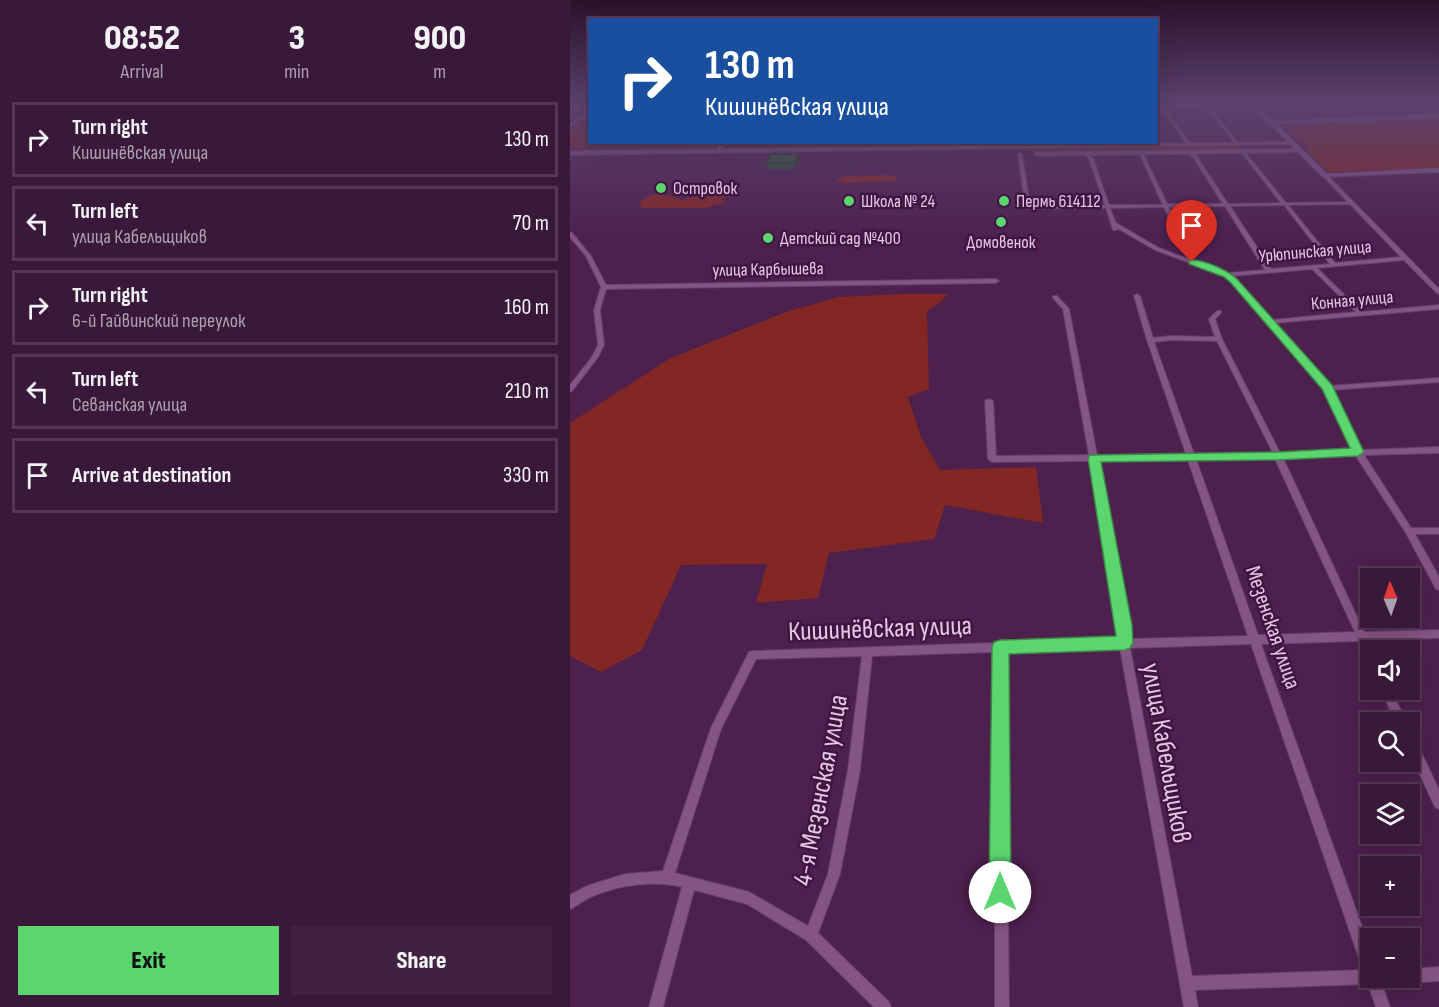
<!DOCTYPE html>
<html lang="en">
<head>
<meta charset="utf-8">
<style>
  body { margin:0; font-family:"Sofia Sans Condensed",sans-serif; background:#412142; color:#f1f3f6; height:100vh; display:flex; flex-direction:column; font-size:22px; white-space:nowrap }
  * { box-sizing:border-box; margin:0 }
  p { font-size:20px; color:#aba0af }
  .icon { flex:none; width:33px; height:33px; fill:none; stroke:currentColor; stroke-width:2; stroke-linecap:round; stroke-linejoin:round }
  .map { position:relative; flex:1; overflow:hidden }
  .details { display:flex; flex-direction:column; background:#3a183a; width:570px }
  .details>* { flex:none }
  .guide { position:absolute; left:18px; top:18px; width:570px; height:126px; border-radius:0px; box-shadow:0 6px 24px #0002,0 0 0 2px #543754; background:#1a4fa0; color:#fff; overflow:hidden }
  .needle { width:39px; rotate:358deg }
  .controls { position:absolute; left:790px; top:568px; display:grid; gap:12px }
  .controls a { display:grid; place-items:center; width:60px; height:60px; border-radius:0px; background:#3a183a; box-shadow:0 6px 24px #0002,0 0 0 2px #543754; font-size:30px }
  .pin { position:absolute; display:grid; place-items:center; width:51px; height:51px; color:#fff; margin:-62px -26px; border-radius:50% 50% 50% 0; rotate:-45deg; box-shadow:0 0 6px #0007 }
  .pin .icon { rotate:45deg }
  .me { position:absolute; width:66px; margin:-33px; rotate:0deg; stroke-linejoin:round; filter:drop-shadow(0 0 4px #0008) }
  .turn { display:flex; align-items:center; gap:21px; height:126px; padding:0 18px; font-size:27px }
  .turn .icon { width:78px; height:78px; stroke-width:2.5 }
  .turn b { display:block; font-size:42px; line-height:51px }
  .eta { display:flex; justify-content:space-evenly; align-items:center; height:102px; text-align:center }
  .eta b { font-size:36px; font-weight:800; line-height:42px }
  .button { display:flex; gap:12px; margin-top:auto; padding:12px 18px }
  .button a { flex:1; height:69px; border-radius:0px; background:#5bd56e; color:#111; font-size:24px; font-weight:800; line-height:69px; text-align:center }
  .button a+a { background:#412142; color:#f1f3f6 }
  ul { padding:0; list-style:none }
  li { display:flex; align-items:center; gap:18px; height:75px; margin:0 12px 9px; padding:0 6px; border:3px solid #543754; border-radius:0px }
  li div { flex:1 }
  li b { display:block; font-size:22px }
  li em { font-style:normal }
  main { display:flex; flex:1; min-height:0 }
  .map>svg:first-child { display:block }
  .green { fill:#822723 }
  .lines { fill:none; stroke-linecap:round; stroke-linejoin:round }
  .minor-casing { stroke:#673f68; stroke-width:2 }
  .tertiary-casing { stroke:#673f68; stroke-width:2 }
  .secondary-casing { stroke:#673f68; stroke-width:2 }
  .minor { fill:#855486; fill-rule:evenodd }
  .tertiary { fill:#855486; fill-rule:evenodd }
  .secondary { fill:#855486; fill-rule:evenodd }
  .rail-casing { stroke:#c7a8c8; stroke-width:2 }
  .rail { stroke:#411543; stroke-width:1.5; stroke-dasharray:4.5; stroke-linecap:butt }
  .wall { fill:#23532a }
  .shaded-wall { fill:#1d4322 }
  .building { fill:#296031; stroke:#1d4322; stroke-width:1.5 }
  .route { fill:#5bd56e; stroke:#3b8a48; stroke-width:1.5 }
  .poi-dot { fill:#5bd56e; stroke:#411543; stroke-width:2 }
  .labels { text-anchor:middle; stroke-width:5; stroke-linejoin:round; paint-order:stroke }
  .far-poi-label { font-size:18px; fill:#e4c8e4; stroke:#411543; text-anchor:start }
  .far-street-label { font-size:18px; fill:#e4c8e4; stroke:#411543 }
  .street-label { font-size:22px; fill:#e4c8e4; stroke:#411543 }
  .near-street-label { font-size:27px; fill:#e4c8e4; stroke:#411543 }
</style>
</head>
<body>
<main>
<section class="details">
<div class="eta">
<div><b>08:52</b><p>Arrival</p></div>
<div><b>3</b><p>min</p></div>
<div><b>900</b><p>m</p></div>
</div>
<ul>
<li><svg class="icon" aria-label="right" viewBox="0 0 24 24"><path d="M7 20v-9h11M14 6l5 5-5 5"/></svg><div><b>Turn right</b><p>Кишинёвская улица</p></div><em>130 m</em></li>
<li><svg class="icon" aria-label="left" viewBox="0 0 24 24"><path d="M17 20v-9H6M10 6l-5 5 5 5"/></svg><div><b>Turn left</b><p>улица Кабельщиков</p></div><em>70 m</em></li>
<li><svg class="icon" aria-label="right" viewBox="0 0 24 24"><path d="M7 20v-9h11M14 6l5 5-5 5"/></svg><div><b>Turn right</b><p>6-й Гайвинский переулок</p></div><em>160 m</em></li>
<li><svg class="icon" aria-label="left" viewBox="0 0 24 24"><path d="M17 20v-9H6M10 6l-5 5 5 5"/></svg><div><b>Turn left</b><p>Севанская улица</p></div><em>210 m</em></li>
<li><svg class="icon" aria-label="arrive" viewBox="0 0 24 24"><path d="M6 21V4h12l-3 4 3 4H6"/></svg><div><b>Arrive at destination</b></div><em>330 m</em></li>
</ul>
<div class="button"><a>Exit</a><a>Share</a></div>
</section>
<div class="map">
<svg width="869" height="1007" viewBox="0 0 869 1007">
  <rect width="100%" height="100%" fill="#4d204e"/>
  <g class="green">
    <polygon points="19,115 19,142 11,150 0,146 0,130"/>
    <polygon points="869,118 869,168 759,172 737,151 740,147 729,142 714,125"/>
    <polygon points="619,145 623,149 621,145 667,145 671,151 619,151 617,148 617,151 571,152 569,146"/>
    <polygon points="567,146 569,152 516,152 516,149 488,150 513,150 514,152 458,152 452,149 519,147 521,150 520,147"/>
    <polygon points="319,175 326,177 325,181 273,183 266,180 276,176"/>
    <path d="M 166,188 L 160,197 L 152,198 L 154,203 L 134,208 L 71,208 L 70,203 C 80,190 98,194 112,200 L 138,191 Z"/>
    <polygon points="331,294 378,294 368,304 357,311 359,389 338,397 351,437 370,470 466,467 473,523 375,505 364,539 259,553 248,598 186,603 197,564 111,565 72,650 31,672 0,656 0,423 99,359 216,312 269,297"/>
  </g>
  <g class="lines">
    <g class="minor-casing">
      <g id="minor">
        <polygon points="588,102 591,104 684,103 686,104 638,106 668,143 667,145 635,106 593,106 620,143 617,144 589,106 586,106"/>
        <polygon points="20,111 20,114 0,127 0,124"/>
        <polygon points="151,142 156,142 147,152 145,152"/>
        <path d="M 672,151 L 674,151 L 716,203 L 778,202 L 753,176 L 757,175 L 869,289 L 869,294 L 867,293 L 834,260 L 747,268 L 792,312 L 869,305 L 869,309 L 704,323 L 759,386 L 869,378 L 869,382 L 761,390 L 791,450 L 869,447 L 869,453 L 794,455 L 841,528 L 869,528 L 869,534 L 845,534 L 869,577 L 869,590 L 866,589 L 836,533 L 786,456 L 713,458 L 794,632 L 869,630 L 869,638 L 798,640 L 803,651 L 801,651 L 801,661 L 797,660 L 789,641 L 691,644 L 801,952 L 801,978 L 810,978 L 820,1007 L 806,1007 L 798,984 L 625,990 L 628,1007 L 614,1007 L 550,648 L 435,652 L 439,1007 L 425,1007 L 425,652 L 302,656 L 290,770 L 270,874 L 248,933 L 319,1002 L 321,1007 L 304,1007 L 236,940 L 177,904 L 124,890 L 93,1007 L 79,1007 L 112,887 C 83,880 48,885 21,897 C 13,900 7,906 0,909 L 0,895 L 17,886 L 55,874 L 93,871 L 141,728 L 179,652 L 183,651 L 549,639 L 549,625 L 520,461 L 422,462 L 418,459 L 415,401 L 419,399 L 423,401 L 426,456 L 519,455 L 493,309 L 483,298 L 483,296 L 487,296 L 499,309 L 527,455 L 616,454 L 577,340 L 564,296 L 567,294 L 570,296 L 583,338 L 601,336 L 645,337 L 639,319 L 647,311 L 651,311 L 651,313 L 645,319 L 652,339 L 710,453 L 784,451 L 754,389 L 698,324 L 696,323 L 696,321 L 662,282 L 655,276 L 585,250 L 547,228 L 547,230 L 543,230 L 536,208 L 456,209 L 448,154 L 450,153 L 452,154 L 460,207 L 535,205 L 519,159 L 514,154 L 516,153 L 523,158 L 539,205 L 593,205 L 569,153 L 571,152 L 573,153 L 597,204 L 653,204 L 623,157 L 618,154 L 620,153 L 626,155 L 658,204 L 711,203 L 672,153 ZM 780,204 L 831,257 L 765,263 L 718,205 ZM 714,205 L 760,264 L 701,269 L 660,206 ZM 655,206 L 695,270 L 658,273 L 624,261 L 599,207 ZM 594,207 L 618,259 L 589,248 L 546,223 L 540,208 ZM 742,269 L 786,312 L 701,320 L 662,276 ZM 601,340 L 647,341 L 703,453 L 624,454 L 584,342 ZM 626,459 L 705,459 L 785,632 L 688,635 ZM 528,460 L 618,460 L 678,636 L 559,639 L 559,625 ZM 681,644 L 793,970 L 622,976 L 560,648 ZM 292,656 L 278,770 L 258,874 L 238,926 L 179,892 L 105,873 L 151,729 L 186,659 Z"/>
        <polygon points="0,232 2,233 21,256 36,285 426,279 429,281 426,283 36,289 30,310 34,345 28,357 2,391 0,392 0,385 22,357 28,345 24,310 31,287 16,256 0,237"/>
        <polygon points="811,690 821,690 837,723 826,723"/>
        <polygon points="840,736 844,737 869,790 869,809 865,807 840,753"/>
        <polygon points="869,967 869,981 840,983 835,981 834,978 840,978 840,969"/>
      </g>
    </g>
    <g class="tertiary-casing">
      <g id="tertiary">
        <polygon points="725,142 723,144 0,155 0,151"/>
        <polygon points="731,149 733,152 467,156 464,154 467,152"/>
      </g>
    </g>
    <g class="secondary-casing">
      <polygon id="secondary" points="678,102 683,102 703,121 869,114 869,118 706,124 757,174 869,168 869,172 753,177"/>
    </g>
    <use href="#minor" class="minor"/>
    <use href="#tertiary" class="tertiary"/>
    <use href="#secondary" class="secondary"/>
    <g class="rail-casing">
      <polyline id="rail" points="0,114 17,102"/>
    </g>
    <use href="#rail" class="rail"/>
  </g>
  <polygon class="wall" points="230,160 225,169 198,169 196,163"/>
  <polygon class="shaded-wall" points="228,154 230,160 225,169 224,163"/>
  <polygon class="building" points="202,154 228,154 224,163 196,163"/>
  <linearGradient id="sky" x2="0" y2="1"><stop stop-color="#2a122b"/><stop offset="0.42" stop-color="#5c426e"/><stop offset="1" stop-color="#5c426e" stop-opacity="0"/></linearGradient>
  <rect width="869" height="243" fill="url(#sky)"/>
  <path class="route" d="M 619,260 C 634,259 657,270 667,279 L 762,385 L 794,452 L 788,456 L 708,460 L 531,462 L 562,625 L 563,643 L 560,648 L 555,650 L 439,654 L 441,892 L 438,900 L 430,903 L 422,900 L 419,892 L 422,647 L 424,642 L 430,640 L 546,636 L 518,458 L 520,455 L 708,452 L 780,448 L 752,389 L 661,283 L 654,277 L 619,264 Z"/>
  <g class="poi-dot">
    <circle cx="91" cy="188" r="6"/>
    <circle cx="279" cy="201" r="6"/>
    <circle cx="434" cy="201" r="6"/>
    <circle cx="431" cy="222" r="6"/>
    <circle cx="198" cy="238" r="6"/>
  </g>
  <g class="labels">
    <g class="far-poi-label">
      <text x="103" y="194">Островок</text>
      <text x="291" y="207">Школа № 24</text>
      <text x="446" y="207">Пермь 614112</text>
      <text x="210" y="244">Детский сад №400</text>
      <text x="431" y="248" text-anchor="middle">Домовенок</text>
    </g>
    <g class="far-street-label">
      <text transform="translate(745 251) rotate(-5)" y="6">Урюпинская улица</text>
      <text transform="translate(198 269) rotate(-1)" y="6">улица Карбышева</text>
      <text transform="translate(782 300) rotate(-5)" y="6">Конная улица</text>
    </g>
    <g class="street-label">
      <text transform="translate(704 627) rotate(71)" y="8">Мезенская улица</text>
    </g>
    <g class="near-street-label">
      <text transform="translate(310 628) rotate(-2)" y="9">Кишинёвская улица</text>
      <text transform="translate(597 753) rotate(80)" y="9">улица Кабельщиков</text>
      <text transform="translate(250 790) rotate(-79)" y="9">4-я Мезенская улица</text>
    </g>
  </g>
</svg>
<div class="controls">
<a><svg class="needle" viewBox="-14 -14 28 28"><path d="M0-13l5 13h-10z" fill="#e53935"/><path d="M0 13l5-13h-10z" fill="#aba0af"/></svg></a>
<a><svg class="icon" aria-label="sound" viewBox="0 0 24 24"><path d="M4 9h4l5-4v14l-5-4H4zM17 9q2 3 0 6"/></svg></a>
<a><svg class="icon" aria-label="search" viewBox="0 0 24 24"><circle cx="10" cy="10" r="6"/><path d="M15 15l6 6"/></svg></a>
<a><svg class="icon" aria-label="layers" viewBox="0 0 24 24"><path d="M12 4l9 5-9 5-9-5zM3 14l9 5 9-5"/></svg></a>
<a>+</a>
<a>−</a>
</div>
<div class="pin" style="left:622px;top:262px;background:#d93025"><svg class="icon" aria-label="arrive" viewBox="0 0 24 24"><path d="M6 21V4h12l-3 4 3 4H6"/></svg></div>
<svg class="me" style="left:430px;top:892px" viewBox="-20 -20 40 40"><circle r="19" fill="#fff"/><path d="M0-13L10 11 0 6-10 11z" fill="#5bd56e"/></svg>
<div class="guide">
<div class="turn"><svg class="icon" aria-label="right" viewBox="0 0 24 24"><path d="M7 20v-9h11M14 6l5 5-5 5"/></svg><div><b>130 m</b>Кишинёвская улица</div></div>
</div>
</div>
</main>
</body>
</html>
